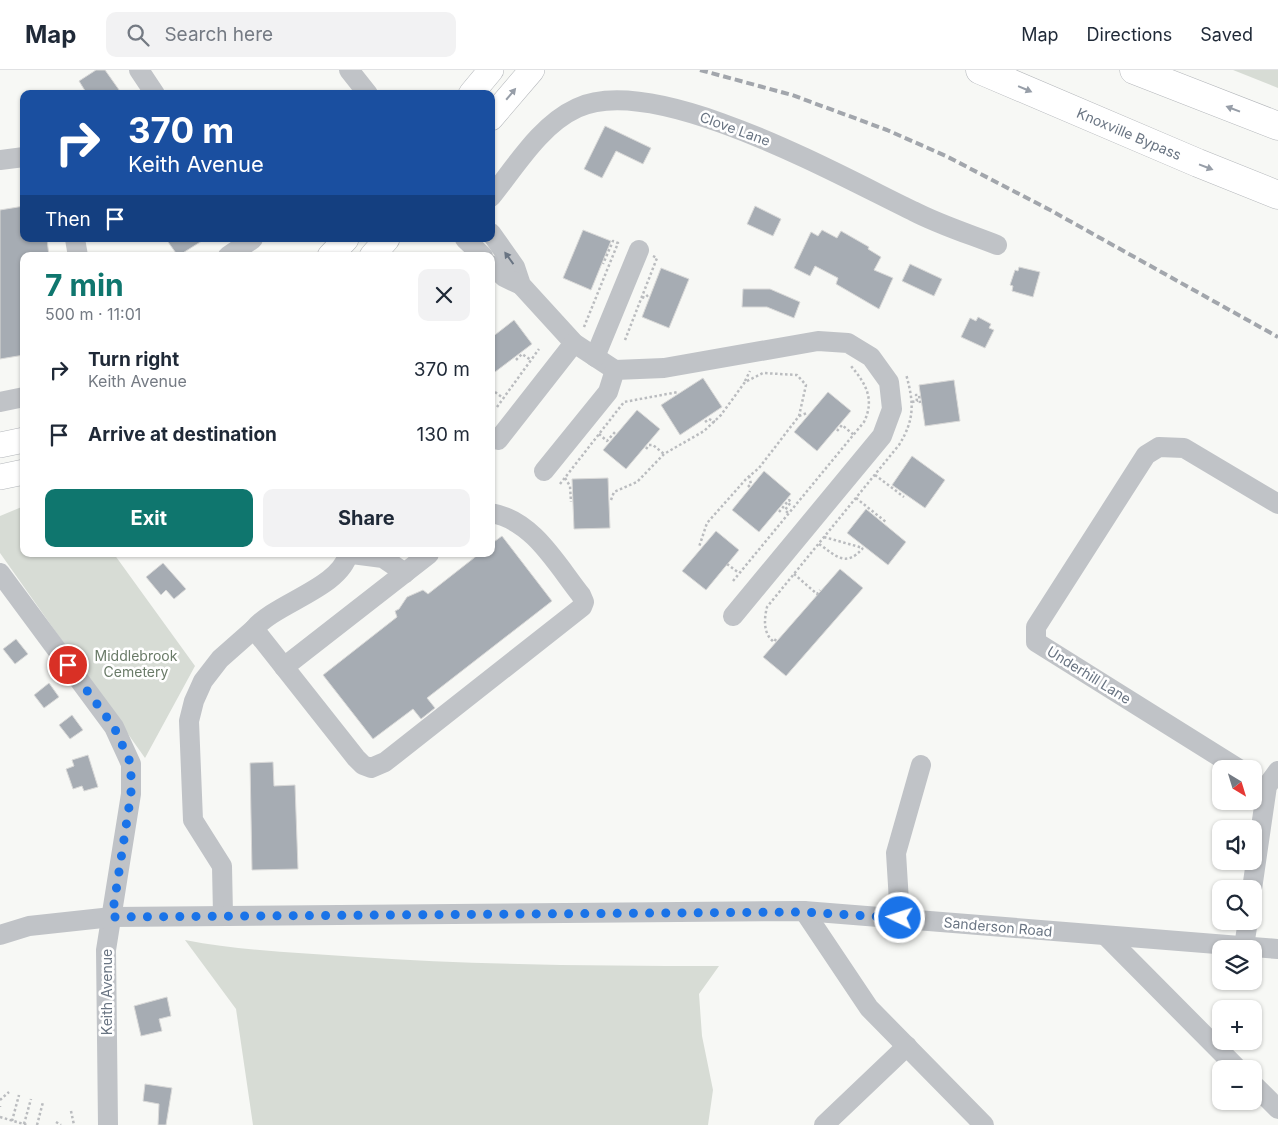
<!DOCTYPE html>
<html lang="en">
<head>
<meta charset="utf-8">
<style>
  body { margin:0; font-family:Inter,sans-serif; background:#f2f2f3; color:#1f2937; height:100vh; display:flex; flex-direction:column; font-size:19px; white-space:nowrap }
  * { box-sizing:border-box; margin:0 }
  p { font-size:16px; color:#747a83 }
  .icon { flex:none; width:28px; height:28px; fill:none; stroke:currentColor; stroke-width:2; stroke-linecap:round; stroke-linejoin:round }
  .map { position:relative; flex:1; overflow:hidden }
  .sheet { position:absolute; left:20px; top:182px; width:475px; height:305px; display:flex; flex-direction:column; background:#fff; border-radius:10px; box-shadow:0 1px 4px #0004 }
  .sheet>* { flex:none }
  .hud { position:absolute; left:20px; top:20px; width:475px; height:152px; border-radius:10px; box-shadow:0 1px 4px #0004; background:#1a4fa0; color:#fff; overflow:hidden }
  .needle { width:32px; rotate:142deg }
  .buttons { position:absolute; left:1212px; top:690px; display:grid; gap:10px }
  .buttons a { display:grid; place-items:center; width:50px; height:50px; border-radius:10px; background:#fff; box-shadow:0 1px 4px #0004; font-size:25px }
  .pin { position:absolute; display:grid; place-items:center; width:42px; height:42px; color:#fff; margin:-21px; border:2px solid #fff; border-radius:50%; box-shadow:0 1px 5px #0007 }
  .me { position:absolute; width:55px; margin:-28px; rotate:274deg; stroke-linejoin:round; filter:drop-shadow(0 0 4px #0008) }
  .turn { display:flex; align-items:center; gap:18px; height:105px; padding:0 25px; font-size:22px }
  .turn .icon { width:65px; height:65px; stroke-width:2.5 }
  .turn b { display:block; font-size:35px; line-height:42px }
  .then { display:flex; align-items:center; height:48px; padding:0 25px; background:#0003; gap:10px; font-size:19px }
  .round { display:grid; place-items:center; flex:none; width:52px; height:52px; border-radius:10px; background:#f2f2f3 }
  .head { display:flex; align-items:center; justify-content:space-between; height:85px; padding:0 25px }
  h1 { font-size:30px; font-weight:700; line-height:38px; color:#0f766e }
  .primary-button { display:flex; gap:10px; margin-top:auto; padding:10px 25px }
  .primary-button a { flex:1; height:58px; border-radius:10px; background:#0f766e; color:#fff; font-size:20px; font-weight:700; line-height:58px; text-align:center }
  .primary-button a+a { background:#f2f2f3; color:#1f2937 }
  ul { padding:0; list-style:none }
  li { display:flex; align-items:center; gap:15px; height:65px; padding:0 25px }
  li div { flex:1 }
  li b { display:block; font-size:19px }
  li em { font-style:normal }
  header { display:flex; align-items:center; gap:30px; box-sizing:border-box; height:70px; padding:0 25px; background:#fff; border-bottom:1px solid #e0e1e3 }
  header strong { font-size:24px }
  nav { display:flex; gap:28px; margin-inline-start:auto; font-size:18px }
  .search { width:350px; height:45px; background:#f2f2f3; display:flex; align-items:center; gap:12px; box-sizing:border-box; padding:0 18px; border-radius:10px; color:#747a83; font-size:19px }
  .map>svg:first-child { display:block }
  .green { fill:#d7dcd5 }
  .building { fill:#a6acb3; stroke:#d9d9d8 }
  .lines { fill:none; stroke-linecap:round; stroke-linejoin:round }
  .major-casing { stroke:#b4b7bb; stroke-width:26 }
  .highway-casing { stroke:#b3b6ba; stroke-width:29 }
  .path { stroke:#babcbf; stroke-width:2.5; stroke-dasharray:2.5 2.5; stroke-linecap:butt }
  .minor { stroke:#c0c3c7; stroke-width:20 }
  .major { stroke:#fff; stroke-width:25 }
  .highway { stroke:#fff; stroke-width:28 }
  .rail { stroke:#a2a6ac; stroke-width:4; stroke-dasharray:8 4; stroke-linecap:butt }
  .oneway { fill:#979ea8 }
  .oneway2 { fill:#6a7583 }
  .route { stroke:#1a73e8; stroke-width:9; stroke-dasharray:0 16.2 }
  .labels { text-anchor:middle; stroke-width:5; stroke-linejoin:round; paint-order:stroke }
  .street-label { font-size:14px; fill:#6a7583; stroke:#fff }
  .park-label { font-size:14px; fill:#6a7b68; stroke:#fff }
</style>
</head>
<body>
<header>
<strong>Map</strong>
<div class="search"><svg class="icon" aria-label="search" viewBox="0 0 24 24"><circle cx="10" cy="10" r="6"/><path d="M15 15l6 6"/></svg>Search here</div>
<nav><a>Map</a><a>Directions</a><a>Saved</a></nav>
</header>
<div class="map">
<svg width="1278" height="1055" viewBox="0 0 1278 1055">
  <rect width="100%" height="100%" fill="#f7f8f5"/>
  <g class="green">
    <polygon points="1233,0 1278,0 1278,18"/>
    <polygon points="24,436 24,484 114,484 195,596 145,688 0,483 0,446"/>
    <path d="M 185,870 C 242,881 300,883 358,887 C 478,895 598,896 719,896 L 699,924 L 702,966 L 713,1020 L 708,1055 L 253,1055 L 236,939 Z"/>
  </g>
  <g class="building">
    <polygon points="96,0 105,0 122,24 87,24 79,11"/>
    <polygon points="605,56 651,78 643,94 616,81 602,108 584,99"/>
    <polygon points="24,136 24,169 47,169 49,186 24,186 24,285 0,289 0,140"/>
    <polygon points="755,136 781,149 773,166 747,154"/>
    <polygon points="583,160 611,171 591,220 563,208"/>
    <polygon points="822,160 837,168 841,161 869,177 868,179 881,187 874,200 893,208 879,239 836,214 838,208 815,196 810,206 794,198 811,162 818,166"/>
    <polygon points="166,169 205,169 178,186"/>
    <polygon points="910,194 942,209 934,226 902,211"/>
    <polygon points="1019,197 1040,202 1033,227 1012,221 1013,216 1010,215 1015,200 1018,201"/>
    <polygon points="661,198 689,209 669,258 642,247"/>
    <polygon points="743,219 770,219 800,232 794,248 767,237 742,237"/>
    <polygon points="978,247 991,254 989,258 994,260 985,278 961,267 970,248 976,251"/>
    <polygon points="514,250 532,274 491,305 491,268"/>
    <polygon points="703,308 722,337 680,365 661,335"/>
    <polygon points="954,310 960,351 925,356 919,315"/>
    <polygon points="828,322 851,341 817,381 794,362"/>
    <polygon points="637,340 660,359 626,399 603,380"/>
    <polygon points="912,386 945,410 925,438 892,415"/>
    <polygon points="764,401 791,424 759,462 732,440"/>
    <polygon points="608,408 610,458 574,459 572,409"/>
    <polygon points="866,439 906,472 888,495 847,463"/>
    <polygon points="716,461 739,480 706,520 682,501"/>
    <polygon points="502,466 552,531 427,628 435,638 421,649 413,639 373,669 323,605 397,547 395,541 399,539 407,527 423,520 428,524 479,484 491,484 491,474"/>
    <polygon points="163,493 186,519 174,529 166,520 161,525 146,507"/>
    <polygon points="840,499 863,518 786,606 763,587"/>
    <polygon points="16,569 28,584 15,594 3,579"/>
    <polygon points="49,613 59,627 44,638 34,625"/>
    <polygon points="72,645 83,660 70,669 59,655"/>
    <polygon points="88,685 98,717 84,721 82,716 73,719 66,699 74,696 72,690"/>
    <polygon points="273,692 274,716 295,715 298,799 252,800 250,693"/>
    <polygon points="167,927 171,946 159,949 162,961 141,966 134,936"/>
    <polygon points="145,1014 172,1018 166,1055 158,1055 159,1034 143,1031"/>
  </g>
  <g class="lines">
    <g class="major-casing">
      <g id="major">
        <polyline points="471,24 491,0"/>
        <polyline points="491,48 532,0"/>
        <polyline points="330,186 346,169"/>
        <polyline points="372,186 387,169"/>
        <polyline points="0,375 24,370"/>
        <polyline points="0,407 24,402"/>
      </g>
    </g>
    <g class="highway-casing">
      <g id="highway">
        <polyline points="980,0 1198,93 1278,125"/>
        <polyline points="1134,0 1278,56"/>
      </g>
    </g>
    <g class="path">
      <polyline points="642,227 645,228 648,225"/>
      <polyline points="584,257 618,173 613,171 603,194"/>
      <polyline points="625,270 657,188 653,186"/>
      <polyline points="516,290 522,284 531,290"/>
      <polyline points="745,311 750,301"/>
      <polyline points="491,319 503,328"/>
      <polyline points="912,332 917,331 916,325 919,325 920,333"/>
      <polyline points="497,337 539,279"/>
      <polyline points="799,346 807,343"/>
      <polyline points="705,352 709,349 715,352"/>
      <polyline points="837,361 842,355 854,365"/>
      <polyline points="599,364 607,371 616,361"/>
      <polyline points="646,379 649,375 653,375 664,384"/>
      <polyline points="875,405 904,427"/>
      <polyline points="565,408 570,416 571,432"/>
      <polyline points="560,414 624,332 678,322"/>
      <polyline points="748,417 751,414 749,406"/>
      <polyline points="856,428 886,452"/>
      <polyline points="611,430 614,422 637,412 664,384 704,361 721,345 745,312 763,303 797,305 806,315 799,346 759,398 747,408 707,453 699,477"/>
      <polyline points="779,442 789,430 791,432 785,440 789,444"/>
      <polyline points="824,467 863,478"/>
      <path d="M 819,474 C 836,486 846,498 863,478"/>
      <polyline points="727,494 739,503"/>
      <polyline points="794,504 817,524 820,520"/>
      <path d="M 733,511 L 864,352 C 875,329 866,314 851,296"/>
      <path d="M 776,569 L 774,572 C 763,564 764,549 767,537 L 899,375 C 915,349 914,333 906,304"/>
      <polyline points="0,1030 9,1022"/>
      <polyline points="0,1036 0,1037"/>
      <polyline points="71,1041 74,1055"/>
      <polyline points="0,1047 27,1055"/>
      <polyline points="12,1051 19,1025"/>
      <polyline points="56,1052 61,1055"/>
      <polyline points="24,1054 31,1029"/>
      <polyline points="37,1055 43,1032"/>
    </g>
    <g class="minor">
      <polyline points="139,0 155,24"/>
      <polyline points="349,0 368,24"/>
      <polyline points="0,90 24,87"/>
      <path d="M 491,127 C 516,96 540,55 577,38 C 654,1 840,106 913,141 C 940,155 969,164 997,175"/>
      <polyline points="491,163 515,197 521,215 574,273 615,300"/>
      <polyline points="75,169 78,186"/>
      <polyline points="465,169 483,186"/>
      <polyline points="228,186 253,169"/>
      <polyline points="491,195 504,207 521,215"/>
      <polyline points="595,287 639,180"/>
      <polyline points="0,332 24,327"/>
      <polyline points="498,370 574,273"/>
      <polyline points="544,401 608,322 615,300 664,298 818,271 848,273 871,287 889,312 892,339 882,366 733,546"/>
      <path d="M 348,484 C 340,518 275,533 254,559 L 356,688 L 363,695 L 371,698 L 385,692 L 582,537 L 584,532 L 581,525 C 557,495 533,450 491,443"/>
      <polyline points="352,484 383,488 405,503"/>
      <polyline points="0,503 114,657 131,694 131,724 106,880 108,1055"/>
      <polyline points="284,597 429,484"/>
      <polyline points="1239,699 1036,572 1036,557 1146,385 1159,377 1184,378 1278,434"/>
      <polyline points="1252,819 1267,716 1278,701"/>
      <polyline points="804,841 869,938 984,1055"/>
      <polyline points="223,845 222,796 193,750 189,651 194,631 203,611 220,589 254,559"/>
      <polyline points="900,848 896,783 921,695"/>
      <polyline points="0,865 29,856 112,847 804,841 1278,879"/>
      <polyline points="1106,866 1238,999"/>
      <polyline points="1244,876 1248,851"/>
      <polyline points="1254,1015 1278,1039"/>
      <polyline points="824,1055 907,976"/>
    </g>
    <use href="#major" class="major"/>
    <use href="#highway" class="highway"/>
    <polyline class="rail" points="700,0 792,25 887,60 946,86 1050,140 1278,267"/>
  </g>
  <defs><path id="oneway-solid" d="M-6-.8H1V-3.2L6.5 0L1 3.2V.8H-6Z" transform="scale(1.25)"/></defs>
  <g class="oneway">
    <use href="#oneway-solid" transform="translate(1025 19) rotate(23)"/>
    <use href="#oneway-solid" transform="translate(511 24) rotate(-50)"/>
    <use href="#oneway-solid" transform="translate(1233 39) rotate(-159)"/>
    <use href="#oneway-solid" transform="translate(1206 97) rotate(21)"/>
  </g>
  <use class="oneway2" href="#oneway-solid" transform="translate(509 188) rotate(-126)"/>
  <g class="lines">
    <polyline class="route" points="68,595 114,657 131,694 131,724 112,847 804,842 900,848"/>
  </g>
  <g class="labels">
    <g class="street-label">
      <text transform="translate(735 59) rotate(20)" y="5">Clove Lane</text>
      <text transform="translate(1129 64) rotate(23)" y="5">Knoxville Bypass</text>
      <text transform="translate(1089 605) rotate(32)" y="5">Underhill Lane</text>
      <text transform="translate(998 857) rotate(5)" y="5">Sanderson Road</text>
      <text transform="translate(107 922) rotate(-90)" y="5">Keith Avenue</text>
    </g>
    <g class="park-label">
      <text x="136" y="591">Middlebrook<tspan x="136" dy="16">Cemetery</tspan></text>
    </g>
  </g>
</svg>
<div class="buttons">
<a><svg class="needle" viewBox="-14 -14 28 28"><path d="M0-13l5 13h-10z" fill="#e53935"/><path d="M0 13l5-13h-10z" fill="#747a83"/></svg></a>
<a><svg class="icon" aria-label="sound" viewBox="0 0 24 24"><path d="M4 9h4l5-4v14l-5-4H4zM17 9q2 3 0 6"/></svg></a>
<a><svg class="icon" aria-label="search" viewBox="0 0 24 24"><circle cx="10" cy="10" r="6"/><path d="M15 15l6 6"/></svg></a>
<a><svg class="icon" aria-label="layers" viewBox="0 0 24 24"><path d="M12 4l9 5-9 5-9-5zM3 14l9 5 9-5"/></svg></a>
<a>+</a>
<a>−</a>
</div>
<div class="pin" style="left:68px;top:595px;background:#d93025"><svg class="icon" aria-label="arrive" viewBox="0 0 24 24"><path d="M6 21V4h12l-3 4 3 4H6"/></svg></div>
<svg class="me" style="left:900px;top:848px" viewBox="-20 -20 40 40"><circle r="17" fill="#1a73e8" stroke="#fff" stroke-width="3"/><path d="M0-11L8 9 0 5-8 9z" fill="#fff"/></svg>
<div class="hud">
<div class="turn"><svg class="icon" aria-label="right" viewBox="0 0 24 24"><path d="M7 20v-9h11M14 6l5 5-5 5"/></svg><div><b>370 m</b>Keith Avenue</div></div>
<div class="then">Then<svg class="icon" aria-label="arrive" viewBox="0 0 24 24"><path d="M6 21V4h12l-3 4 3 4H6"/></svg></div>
</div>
<section class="sheet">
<div class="head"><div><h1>7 min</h1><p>500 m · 11:01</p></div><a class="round"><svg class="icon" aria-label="close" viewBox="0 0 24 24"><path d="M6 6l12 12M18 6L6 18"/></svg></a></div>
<ul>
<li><svg class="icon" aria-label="right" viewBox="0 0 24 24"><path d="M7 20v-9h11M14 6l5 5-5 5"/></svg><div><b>Turn right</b><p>Keith Avenue</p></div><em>370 m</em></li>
<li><svg class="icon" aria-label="arrive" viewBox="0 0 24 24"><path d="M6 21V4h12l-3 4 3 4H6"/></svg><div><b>Arrive at destination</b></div><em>130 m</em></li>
</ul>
<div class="primary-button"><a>Exit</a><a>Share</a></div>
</section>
</div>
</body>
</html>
